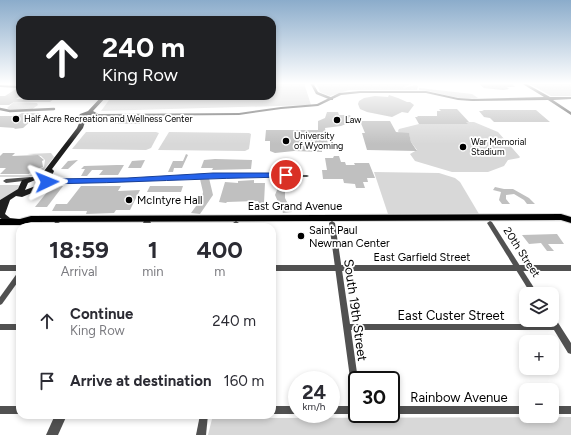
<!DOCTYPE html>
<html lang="en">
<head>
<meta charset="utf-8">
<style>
  body { margin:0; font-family:Figtree,sans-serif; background:#f2f2f3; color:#2b2b33; height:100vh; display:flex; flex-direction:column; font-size:15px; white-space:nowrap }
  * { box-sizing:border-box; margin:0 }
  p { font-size:13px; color:#7c7c81 }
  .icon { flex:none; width:22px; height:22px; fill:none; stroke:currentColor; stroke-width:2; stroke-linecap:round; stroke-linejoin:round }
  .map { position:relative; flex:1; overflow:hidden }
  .drawer { position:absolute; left:16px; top:223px; width:260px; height:196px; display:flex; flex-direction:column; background:#fff; border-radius:12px; box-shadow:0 2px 6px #0003 }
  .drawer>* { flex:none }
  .hud { position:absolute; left:16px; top:16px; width:260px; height:84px; border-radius:12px; box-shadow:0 2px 6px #0003; background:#202124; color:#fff; overflow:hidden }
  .fabs { position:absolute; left:519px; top:287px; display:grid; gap:8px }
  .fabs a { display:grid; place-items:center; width:40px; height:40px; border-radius:8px; background:#fff; box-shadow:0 2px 6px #0003; font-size:20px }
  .speed { position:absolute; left:288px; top:371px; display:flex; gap:8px; font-size:20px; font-weight:700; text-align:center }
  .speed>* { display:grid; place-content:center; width:52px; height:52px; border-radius:50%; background:#fff; box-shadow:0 2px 6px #0003; line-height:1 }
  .speed small { font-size:10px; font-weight:400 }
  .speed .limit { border:2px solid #111; border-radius:6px; background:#fff; color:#111 }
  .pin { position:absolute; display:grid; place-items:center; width:34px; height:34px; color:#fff; margin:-17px; border:2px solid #fff; border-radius:50%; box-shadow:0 1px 4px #0007 }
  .me { position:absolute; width:44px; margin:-22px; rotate:88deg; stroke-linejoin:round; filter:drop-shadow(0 0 3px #0008) }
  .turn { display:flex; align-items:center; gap:14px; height:84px; padding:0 20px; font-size:18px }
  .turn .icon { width:52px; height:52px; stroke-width:2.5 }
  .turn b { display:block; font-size:28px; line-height:34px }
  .eta { display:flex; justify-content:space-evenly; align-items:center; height:68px; text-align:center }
  .eta b { font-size:24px; font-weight:700; line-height:28px }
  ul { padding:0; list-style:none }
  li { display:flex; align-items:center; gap:12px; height:60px; padding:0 20px }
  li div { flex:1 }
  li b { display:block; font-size:15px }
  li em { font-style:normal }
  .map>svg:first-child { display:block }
  .green { fill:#d8d8d8 }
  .building { fill:#c0c0c0 }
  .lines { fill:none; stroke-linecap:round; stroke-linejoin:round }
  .primary-casing { stroke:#dbdbdb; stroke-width:2 }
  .pedestrian { stroke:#515151; stroke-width:2.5 }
  .minor { fill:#515151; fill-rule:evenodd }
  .tertiary { fill:#515151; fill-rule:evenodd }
  .secondary { fill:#1e1e1e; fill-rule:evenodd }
  .primary { fill:#000; fill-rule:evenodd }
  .route { fill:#2563eb; stroke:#184099 }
  .poi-dot { fill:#000; stroke:#fff; stroke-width:1.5 }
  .labels { text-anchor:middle; stroke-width:3.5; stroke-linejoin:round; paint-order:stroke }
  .far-poi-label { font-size:9px; fill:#000; stroke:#fff; text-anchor:start }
  .poi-label { font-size:11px; fill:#000; stroke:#fff; text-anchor:start }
  .street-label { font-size:11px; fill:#000; stroke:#fff }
  .near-street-label { font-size:13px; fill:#000; stroke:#fff }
</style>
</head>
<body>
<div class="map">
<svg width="571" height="435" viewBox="0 0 571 435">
  <rect width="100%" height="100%" fill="#fff"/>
  <g class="green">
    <polygon points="272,83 304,83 311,105 101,111 112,96 272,96"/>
    <polygon points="316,83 413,83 403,88 415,85 418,86 417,90 349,90 330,96 320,92"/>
    <polygon points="528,83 571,83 571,96 551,96"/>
    <path d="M 419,88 L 472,94 L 478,98 C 459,102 439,91 419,90 Z"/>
    <polygon points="14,102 37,103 38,105 31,110 10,110 7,108"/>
    <polygon points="466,122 474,122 498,132 520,157 519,158 508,160 504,166 488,172 452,172 415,161 410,154 417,150 411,142 409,134 399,133 398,131 399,129 419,124 467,124"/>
    <polygon points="86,132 156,132 159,133 151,148 146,150 72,149"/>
    <polygon points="169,132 249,133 251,134 249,149 245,151 158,150"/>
    <polygon points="51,153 54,157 42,172 37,175 28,177 0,177 0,175 31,175 44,167 45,160 41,156 27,154"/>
    <polygon points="374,172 439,173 455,178 460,182 479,214 388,214"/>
    <polygon points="0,185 18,185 20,186 18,190 0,200"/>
    <polygon points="571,417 571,435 208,435 212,419 218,418"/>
  </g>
  <g class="building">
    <polygon points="478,83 510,83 515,87 507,87 509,89 503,90 484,88"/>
    <polygon points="16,89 20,89 20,96 16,99 34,99 38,96 56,97 50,102 14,102 9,105 0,105 0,96 5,96"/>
    <polygon points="389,95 398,98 407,102 410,102 414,105 408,113 402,112 392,117 367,112 360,109 358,104 359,101 364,98 375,96 388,97"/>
    <polygon points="439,109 457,109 469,122 466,122 468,124 419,124 415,117 418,117 417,116 437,116 437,111 441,111"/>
    <polygon points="482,110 536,110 550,122 494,122 490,118 484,117 479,111 484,111"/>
    <polygon points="327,112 338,112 339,115 350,115 353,121 341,126 325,128 329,150 322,150 322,152 294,151 275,153 270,151 270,141 265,141 266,130 318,130 318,121 325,118"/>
    <polygon points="22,113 40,113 23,128 14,129 15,128 0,127 0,116 17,116"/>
    <polygon points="119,118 135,118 133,121 142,121 140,124 114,124"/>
    <polygon points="360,121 390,121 396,132 409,133 411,142 417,151 367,150 362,133 365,133"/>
    <polygon points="3,153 15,153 12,156 38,155 44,160 42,161 43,167 31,171 29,174 0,174 6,168 0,168 0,156"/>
    <polygon points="186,154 188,155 182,168 174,168 173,172 168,172 173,161 183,161"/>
    <polygon points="334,156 339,156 341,162 345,162 346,165 355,165 354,163 369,163 375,178 367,178 368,182 363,182 365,188 356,188 355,184 344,183 343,179 323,179 322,170 327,170 325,158 333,158"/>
    <polygon points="78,160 68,169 61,169 68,161"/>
    <polygon points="145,160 141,168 128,168 132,161"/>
    <polygon points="204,160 215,159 252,160 251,169 212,170 213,168 201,168"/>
    <polygon points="117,165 124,165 118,175 99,175 103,170 92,170 87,176 81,176 85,169 81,169 84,166"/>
    <polygon points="209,178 213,195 200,214 191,213 202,198 203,192 200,179"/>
    <polygon points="282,178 290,179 285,191 285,198 292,212 283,213 275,195"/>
    <polygon points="254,180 254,183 265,183 264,203 259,203 258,201 227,202 226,203 219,202 225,182 238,183 238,181"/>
    <polygon points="52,186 63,186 47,207 35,207"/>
    <polygon points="81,186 121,186 118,191 140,190 130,210 116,210 114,213 86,214 87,211 52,211 56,204 67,204"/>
    <polygon points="150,186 183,186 181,192 147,192"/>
    <polygon points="495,187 504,189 513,189 529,198 535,204 527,204 524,200 514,194 506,195 506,199 510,204 502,204 499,200 501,192 493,190"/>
    <polygon points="557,234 564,244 548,244 554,251 547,251 541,243 529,244 522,235"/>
  </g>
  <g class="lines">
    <g class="primary-casing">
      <polygon id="primary" points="561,214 571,217 571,223 561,220 31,222 20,225 0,225 0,219 20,219 31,216"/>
    </g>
    <polyline class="pedestrian" points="0,109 10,111 54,109"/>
    <g class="minor">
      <polygon points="310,83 313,83 318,92 333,98 333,100 331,100 316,94"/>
      <polygon points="0,85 20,86 20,88 0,87"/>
      <polygon points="213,174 307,175 309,176 307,177 213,176 127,182 47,183 45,182 47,181 127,180"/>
      <polygon points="57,221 60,223 58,227 52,227 55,222"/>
      <polygon points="236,221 239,223 239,227 233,227 233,223"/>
      <polygon points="332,221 335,223 350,324 550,324 548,320 552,320 552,317 555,318 571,343 571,354 568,353 554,330 351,330 358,380 357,380 357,404 354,403 353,400 329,223"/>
      <polygon points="490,221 492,222 538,294 531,294 487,223"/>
      <polygon points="18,272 20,272 20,279 2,304 0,305 0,297"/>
      <rect x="0" y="324" width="20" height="6"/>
      <rect x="0" y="406" width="20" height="8"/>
      <polygon points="272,406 297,406 297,414 298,414 272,414"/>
      <polygon points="331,406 357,406 357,414 358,414 330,414 331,414"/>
      <polygon points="391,406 526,406 526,414 390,414 391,414"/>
      <rect x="552" y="406" width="19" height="8"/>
      <polygon points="200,415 208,415 206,435 196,435"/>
    </g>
    <g class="tertiary">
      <polygon points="521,83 525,83 550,97 571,97 571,99 553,100 571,112 571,115 548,100 472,101 458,100 426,93 360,93 341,95 318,106 281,109 239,115 97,116 95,115 97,114 239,113 281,107 317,104 339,93 360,91 426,91 458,98 472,99 544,97"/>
      <polygon points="30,177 33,179 32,180 6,183 3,181 6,179"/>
      <polygon points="144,221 150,221 151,223 149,227 141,227"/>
      <rect x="0" y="265" width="20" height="6"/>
      <rect x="272" y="265" width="299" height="6"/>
      <polygon points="55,415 67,415 58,435 46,435"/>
    </g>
    <path class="secondary" d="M 102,96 L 107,96 L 93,111 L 100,115 L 92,119 L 86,119 L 83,128 L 52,169 L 54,171 L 47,187 L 22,197 L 16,196 L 10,200 L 5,214 L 10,218 L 18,219 L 19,221 L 18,223 L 8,223 L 0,218 L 0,200 L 18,189 L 22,180 L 39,175 L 44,171 L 77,128 L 81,119 L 78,117 L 80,114 L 88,111 ZM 88,115 L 93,115 L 89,116 L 85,116 ZM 45,176 L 41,184 L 25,190 L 28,183 Z"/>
    <use href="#primary" class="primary"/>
  </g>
  <linearGradient id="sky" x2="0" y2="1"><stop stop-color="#8baccb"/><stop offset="0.58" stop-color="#fff"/><stop offset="1" stop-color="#fff" stop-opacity="0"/></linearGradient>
  <rect width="571" height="144" fill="url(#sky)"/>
  <path class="route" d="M 213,173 L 286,173 L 290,175 L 286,177 C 206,178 127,183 47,184 L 43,182 L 47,179 L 127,178 Z"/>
  <g class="poi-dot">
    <circle cx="16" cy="119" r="4"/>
    <circle cx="337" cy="120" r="4"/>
    <circle cx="286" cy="141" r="4"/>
    <circle cx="463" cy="147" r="4"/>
    <circle cx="129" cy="200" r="4"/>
    <circle cx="301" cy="236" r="4"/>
  </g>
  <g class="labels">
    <g class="far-poi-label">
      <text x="24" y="122">Half Acre Recreation and Wellness Center</text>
      <text x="345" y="123">Law</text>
      <text x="294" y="139">University<tspan x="294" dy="10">of Wyoming</tspan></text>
      <text x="471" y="145">War Memorial<tspan x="471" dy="10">Stadium</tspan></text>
    </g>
    <g class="poi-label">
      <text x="137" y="204">McIntyre Hall</text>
      <text x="309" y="234">Saint Paul<tspan x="309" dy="13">Newman Center</tspan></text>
    </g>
    <g class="street-label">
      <text x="295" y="210">East Grand Avenue</text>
      <text transform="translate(522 252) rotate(57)" y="4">20th Street</text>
      <text x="422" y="261">East Garfield Street</text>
    </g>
    <g class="near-street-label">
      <text transform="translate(356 310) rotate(82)" y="5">South 19th Street</text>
      <text x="451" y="320">East Custer Street</text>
      <text x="459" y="402">Rainbow Avenue</text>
    </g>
  </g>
</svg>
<div class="fabs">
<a><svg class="icon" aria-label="layers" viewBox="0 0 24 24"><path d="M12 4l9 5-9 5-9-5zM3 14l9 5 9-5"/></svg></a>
<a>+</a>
<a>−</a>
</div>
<div class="speed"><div>24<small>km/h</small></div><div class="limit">30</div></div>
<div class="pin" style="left:286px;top:175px;background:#d93025"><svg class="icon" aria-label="arrive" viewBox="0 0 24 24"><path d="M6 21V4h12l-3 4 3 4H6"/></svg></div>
<svg class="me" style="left:47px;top:182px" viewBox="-20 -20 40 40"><path d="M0-17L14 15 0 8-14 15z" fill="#2563eb" stroke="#fff" stroke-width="4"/></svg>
<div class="hud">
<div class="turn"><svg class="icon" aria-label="ahead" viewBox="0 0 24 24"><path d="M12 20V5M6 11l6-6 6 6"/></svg><div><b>240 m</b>King Row</div></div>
</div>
<section class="drawer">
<div class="eta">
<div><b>18:59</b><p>Arrival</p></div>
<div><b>1</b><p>min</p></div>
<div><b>400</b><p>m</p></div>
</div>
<ul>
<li><svg class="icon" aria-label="ahead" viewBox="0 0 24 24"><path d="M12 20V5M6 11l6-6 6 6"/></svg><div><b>Continue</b><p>King Row</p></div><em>240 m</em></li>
<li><svg class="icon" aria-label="arrive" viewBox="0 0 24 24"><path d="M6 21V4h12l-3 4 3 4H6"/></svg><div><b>Arrive at destination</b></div><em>160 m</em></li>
</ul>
</section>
</div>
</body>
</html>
